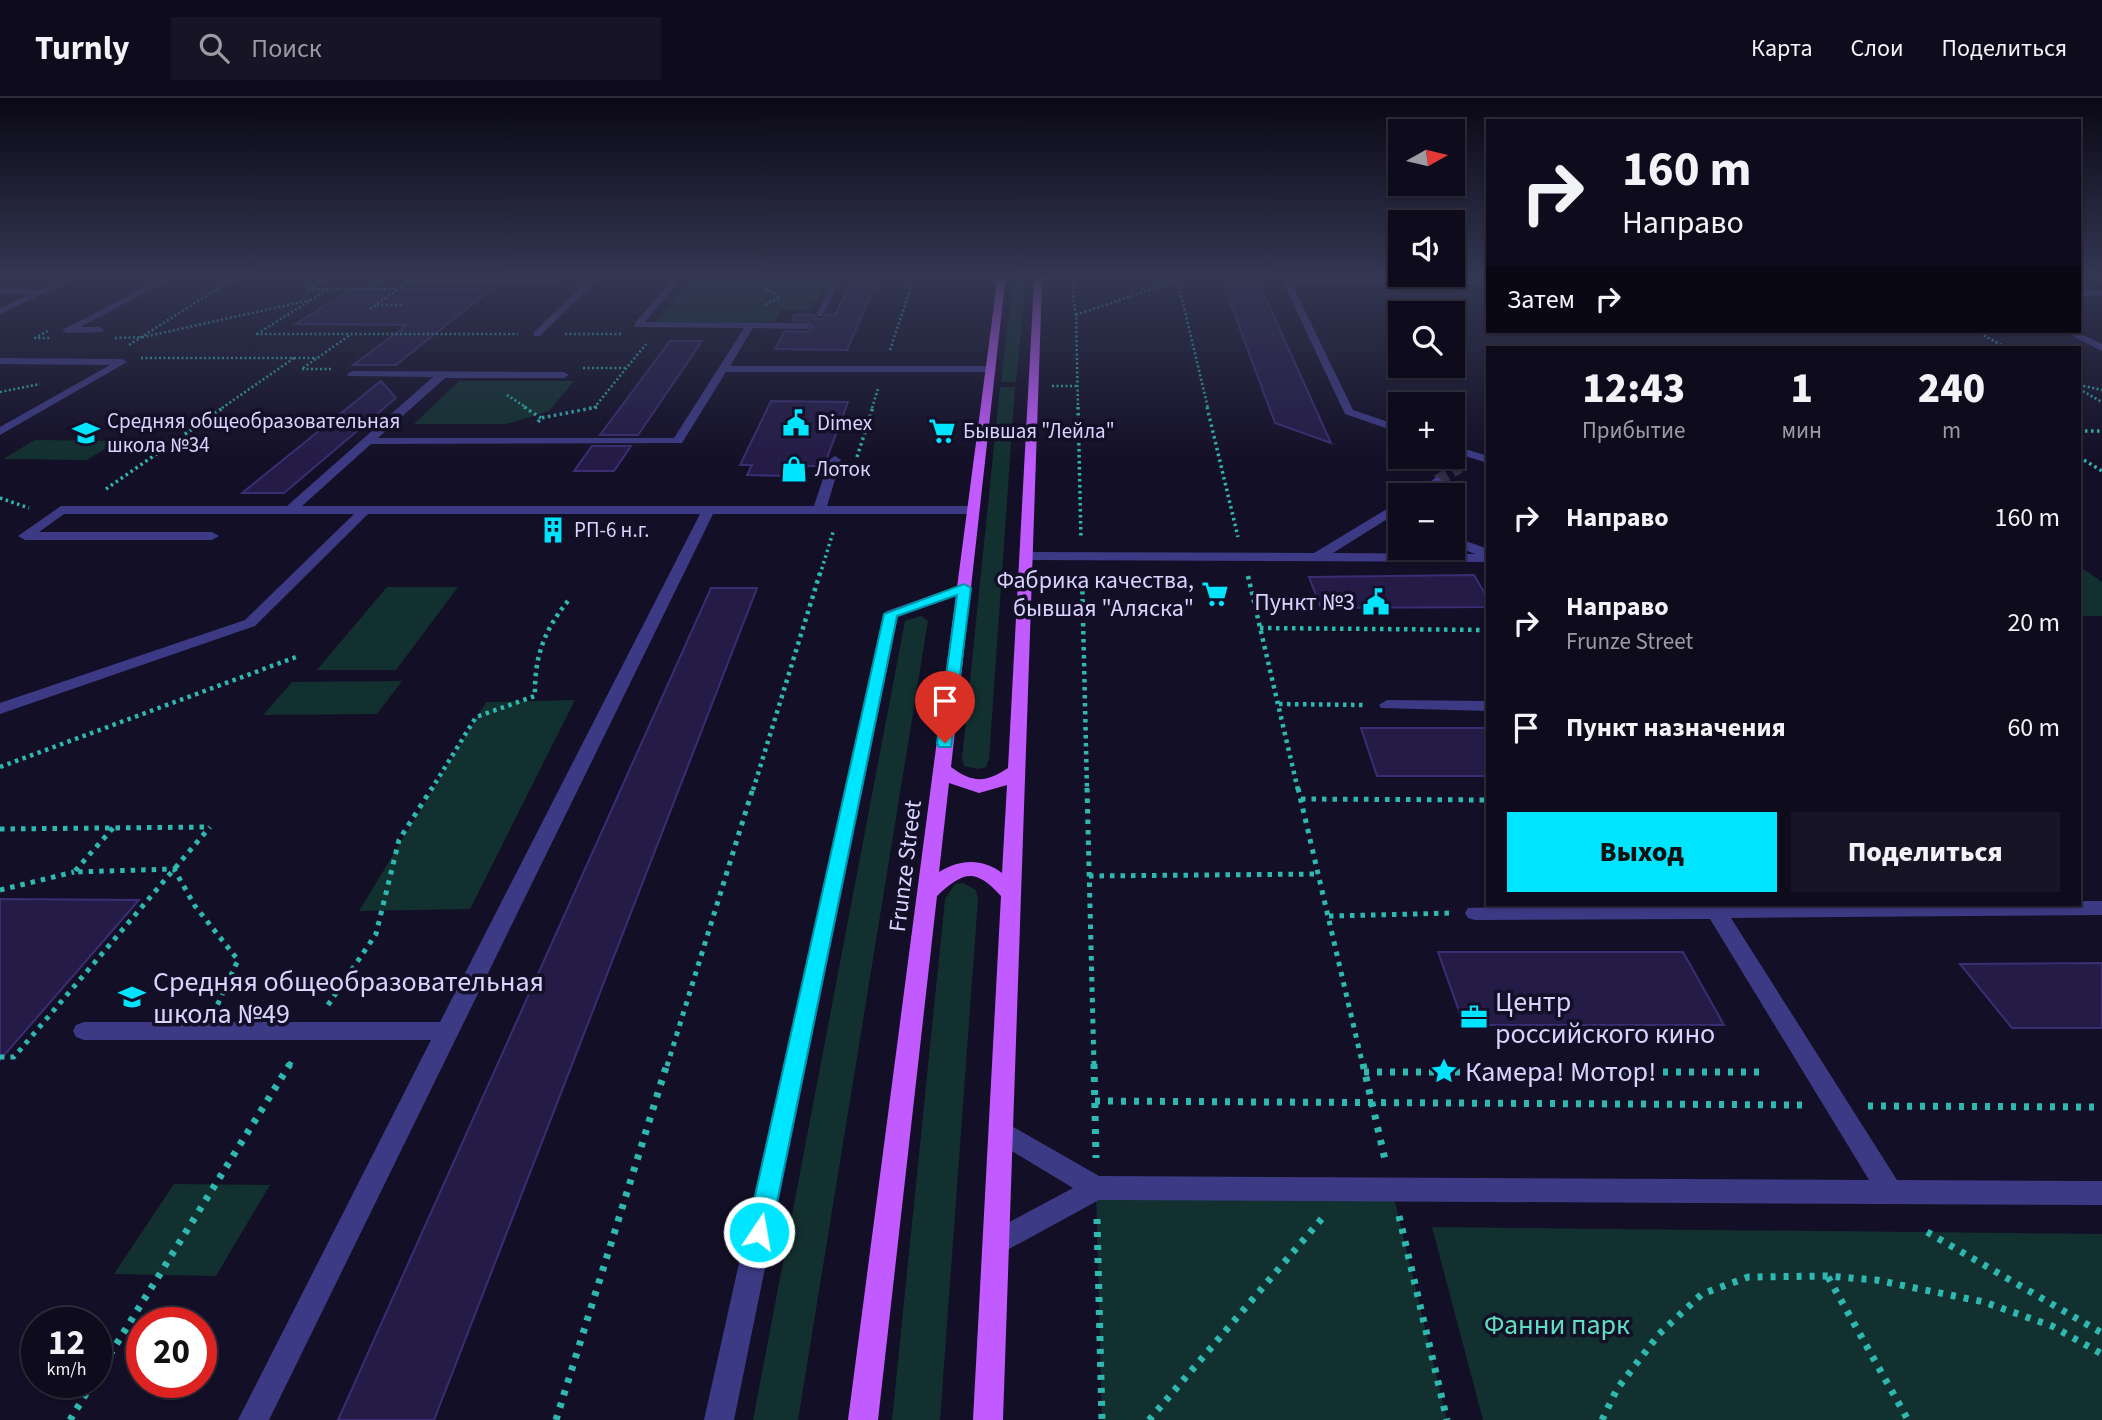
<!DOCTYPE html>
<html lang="ru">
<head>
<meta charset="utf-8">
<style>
  body { margin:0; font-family:"Source Sans 3",sans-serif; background:#171425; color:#f1f3f6; height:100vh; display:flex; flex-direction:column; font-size:26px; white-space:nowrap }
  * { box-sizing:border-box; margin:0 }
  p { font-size:23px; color:#9b9ba3 }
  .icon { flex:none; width:38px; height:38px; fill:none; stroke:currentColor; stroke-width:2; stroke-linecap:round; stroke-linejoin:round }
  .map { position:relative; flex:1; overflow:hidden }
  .side { position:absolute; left:1486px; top:248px; width:595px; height:560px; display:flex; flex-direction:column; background:#0e0b1c; border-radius:0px; box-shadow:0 2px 5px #0004,0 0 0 2px #2e2b3b }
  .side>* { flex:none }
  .hud { position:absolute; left:1486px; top:21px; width:595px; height:214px; border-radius:0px; box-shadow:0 2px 5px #0004,0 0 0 2px #2e2b3b; background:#0e0b1c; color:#f1f3f6; overflow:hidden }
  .needle { width:46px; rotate:82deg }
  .tools { position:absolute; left:1388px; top:21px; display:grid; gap:14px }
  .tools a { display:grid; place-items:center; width:77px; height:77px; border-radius:0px; background:#0e0b1c; box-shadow:0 2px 5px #0004,0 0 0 2px #2e2b3b; font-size:35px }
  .speed { position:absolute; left:21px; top:1209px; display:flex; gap:14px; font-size:35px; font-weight:700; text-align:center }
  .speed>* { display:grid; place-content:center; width:91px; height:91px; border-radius:50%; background:#0e0b1c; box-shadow:0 2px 5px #0004,0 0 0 2px #2e2b3b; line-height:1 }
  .speed small { font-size:18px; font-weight:400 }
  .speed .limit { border:10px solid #d22; background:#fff; color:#111 }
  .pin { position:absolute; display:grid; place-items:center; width:60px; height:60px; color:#fff; margin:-72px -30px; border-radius:50% 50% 50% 0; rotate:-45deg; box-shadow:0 0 7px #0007 }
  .pin .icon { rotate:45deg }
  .me { position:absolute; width:77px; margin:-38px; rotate:12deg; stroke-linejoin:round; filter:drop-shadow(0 0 5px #0008) }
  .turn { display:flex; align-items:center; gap:24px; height:147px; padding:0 21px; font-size:32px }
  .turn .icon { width:91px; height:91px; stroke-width:2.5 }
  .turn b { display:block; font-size:49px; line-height:60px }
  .then { display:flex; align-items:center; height:66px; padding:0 21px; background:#0003; gap:14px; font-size:26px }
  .eta { display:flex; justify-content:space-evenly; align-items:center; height:119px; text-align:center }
  .eta b { font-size:42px; font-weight:800; line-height:49px }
  .cta { display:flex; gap:14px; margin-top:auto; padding:14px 21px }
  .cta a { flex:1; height:80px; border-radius:0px; background:#00e5ff; color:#111; font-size:28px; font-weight:800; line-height:80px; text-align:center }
  .cta a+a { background:#171425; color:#f1f3f6 }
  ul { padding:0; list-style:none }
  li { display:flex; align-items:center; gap:21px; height:105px; padding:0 21px }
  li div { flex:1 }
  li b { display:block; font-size:26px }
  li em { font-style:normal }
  header { display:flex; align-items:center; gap:42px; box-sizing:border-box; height:98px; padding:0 35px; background:#0e0b1c; border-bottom:2px solid #2e2b3b }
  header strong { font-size:33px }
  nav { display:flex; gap:38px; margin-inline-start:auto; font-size:24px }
  .search { width:490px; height:63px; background:#171425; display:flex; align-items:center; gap:18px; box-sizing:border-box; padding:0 24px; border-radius:0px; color:#9b9ba3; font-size:26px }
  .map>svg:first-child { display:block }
  .green { fill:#12302f }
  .building { fill:#241b47; stroke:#3b2d73; stroke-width:2 }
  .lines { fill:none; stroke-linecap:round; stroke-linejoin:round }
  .minor-tunnel { stroke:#312d47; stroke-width:12; stroke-dasharray:12 6; stroke-linecap:butt }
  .path-far4 { stroke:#2fb8b0; stroke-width:2.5; stroke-dasharray:2 2.5; stroke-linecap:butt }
  .path-far3 { stroke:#2fb8b0; stroke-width:3.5; stroke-dasharray:2.5 3.5; stroke-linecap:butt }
  .path-far2 { stroke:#2fb8b0; stroke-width:4.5; stroke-dasharray:3.5 4.5; stroke-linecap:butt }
  .path-far1 { stroke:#2fb8b0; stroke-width:5; stroke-dasharray:4.5 6; stroke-linecap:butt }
  .path { stroke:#2fb8b0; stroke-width:7; stroke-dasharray:5 8; stroke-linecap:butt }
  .minor { fill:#3d3a85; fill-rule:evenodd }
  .major { fill:#c25bff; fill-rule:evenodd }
  .route { fill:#00e5ff; stroke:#0095a6; stroke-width:2 }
  .labels { text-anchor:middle; stroke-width:7; stroke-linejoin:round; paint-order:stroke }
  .far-poi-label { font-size:21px; fill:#d9d4ff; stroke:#130f26; text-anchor:start }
  .poi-label { font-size:24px; fill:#d9d4ff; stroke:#130f26; text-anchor:end }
  .street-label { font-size:24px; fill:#d9d4ff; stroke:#130f26 }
  .near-poi-label { font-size:28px; fill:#d9d4ff; stroke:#130f26; text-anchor:start }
  .near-park-label { font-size:28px; fill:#5fe0c0; stroke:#130f26 }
</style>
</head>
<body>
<header>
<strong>Turnly</strong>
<div class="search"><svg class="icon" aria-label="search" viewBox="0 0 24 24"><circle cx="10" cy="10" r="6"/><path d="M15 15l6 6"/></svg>Поиск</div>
<nav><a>Карта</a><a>Слои</a><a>Поделиться</a></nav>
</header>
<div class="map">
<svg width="2102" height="1322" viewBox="0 0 2102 1322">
  <rect width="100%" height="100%" fill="#130f26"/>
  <g class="green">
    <polygon points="692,180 828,180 811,212 781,212 774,224 656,224"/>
    <polygon points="1021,182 1026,185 1016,284 1001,284 1013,185"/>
    <polygon points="459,283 574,283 549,313 506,326 414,326"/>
    <polygon points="1000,289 1015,289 989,661 986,669 978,671 964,668 962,661"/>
    <polygon points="35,342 117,343 87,362 3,361"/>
    <polygon points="2079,468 2102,484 2102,518 2079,518"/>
    <polygon points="387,489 458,489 396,572 317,572"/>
    <polygon points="921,518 928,523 798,1322 753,1322 905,523"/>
    <polygon points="402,583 377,616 263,617 292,584"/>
    <polygon points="575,602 470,811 359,813 486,604"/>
    <polygon points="963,785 976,792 978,801 940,1322 892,1322 945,801 955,786"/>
    <polygon points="174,1086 270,1087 216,1178 114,1176"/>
    <polygon points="1096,1090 1392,1091 1447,1322 1102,1322"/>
    <polygon points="1432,1129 2102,1136 2102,1322 1483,1322"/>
  </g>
  <g class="building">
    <polygon points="854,180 878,180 847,252 775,251 785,233 806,234 813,229 807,223 792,222 794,217 814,217 814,220 822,221 825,217 835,217"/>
    <polygon points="1223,185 1259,185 1331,345 1275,325"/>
    <polygon points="350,191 491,191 396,267 353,267 407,227 296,226"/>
    <polygon points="670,243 702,243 638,337 600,337"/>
    <polygon points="381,283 396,300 284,395 242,395"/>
    <polygon points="771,303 848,304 824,368 791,368 787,378 747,377 752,367 740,367"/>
    <polygon points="592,348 631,348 614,373 574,373"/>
    <polygon points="1474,477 1488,501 1488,509 1321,510 1309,479"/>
    <polygon points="711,490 757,490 434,1322 338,1322"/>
    <polygon points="1361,630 1488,630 1488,678 1377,678"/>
    <polygon points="0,801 139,802 0,962"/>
    <polygon points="1438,854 1683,854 1724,927 1464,927"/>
    <polygon points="2102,865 2102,930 2012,930 1960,866"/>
  </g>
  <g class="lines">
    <polyline class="minor-tunnel" points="1437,383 1460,369"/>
    <g class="path-far4">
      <polyline points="751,180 780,200 764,207"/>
      <polyline points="1076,180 1072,191 1076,217 1078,310"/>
      <polyline points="1177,180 1208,310"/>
      <polyline points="409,184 562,184"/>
      <polyline points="308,191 398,191"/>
      <polyline points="309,191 326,180"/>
      <polyline points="370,191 387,180"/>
      <polyline points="377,207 404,207"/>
      <polyline points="370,211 414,180"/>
      <polyline points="1076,217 1178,182"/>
      <polyline points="48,233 35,240 51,240"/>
      <polyline points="1976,233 2007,250"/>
      <polyline points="256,236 518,236"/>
      <polyline points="257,236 327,192"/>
      <polyline points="565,236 623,236"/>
      <polyline points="115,240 144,239 310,202"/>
      <polyline points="129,247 234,180"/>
      <polyline points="890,252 914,180"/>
      <polyline points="141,260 317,260"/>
      <polyline points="303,270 350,237"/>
      <polyline points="583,270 626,270"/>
      <polyline points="302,271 333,271"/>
      <polyline points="2079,287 2102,292"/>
      <polyline points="1052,288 1077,288"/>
      <polyline points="2079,291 2102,304"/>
      <polyline points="0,294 40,286"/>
      <polyline points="507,297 527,310"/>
      <polyline points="222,310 294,260"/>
      <polyline points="594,310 646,246"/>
      <polyline points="872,310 878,291"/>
    </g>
    <g class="path-far3">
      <polyline points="524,309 541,320"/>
      <polyline points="1078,309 1081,441"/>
      <polyline points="1207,309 1238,439"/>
      <polyline points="538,324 541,320 597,309"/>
      <polyline points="2079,333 2102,333"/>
      <polyline points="857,359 873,309"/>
      <polyline points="2079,359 2102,373"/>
      <polyline points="106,391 224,309"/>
      <polyline points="0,400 29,410"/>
      <polyline points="820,477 834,431"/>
    </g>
    <g class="path-far2">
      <polyline points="1082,477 1087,692"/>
      <polyline points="1248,478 1298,692"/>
      <polyline points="1260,530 1488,532"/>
      <polyline points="1279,606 1365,607"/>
      <polyline points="0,669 296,559"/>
      <path d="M 431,692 L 476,619 L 535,598 C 534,560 544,532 568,503"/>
      <polyline points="753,692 820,475"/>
    </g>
    <g class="path-far1">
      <polyline points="1087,690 1094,968"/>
      <polyline points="1298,690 1363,968"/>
      <polyline points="1301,701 1488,702"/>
      <polyline points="113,730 74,774 174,771 195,808 238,862 216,910"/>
      <polyline points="0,731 209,729"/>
      <polyline points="1089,778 1320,776"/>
      <polyline points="0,792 74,774"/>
      <polyline points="1329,818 1454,815"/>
      <polyline points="328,907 376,836 399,742 432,690"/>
      <polyline points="0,959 14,959 210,729"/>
      <polyline points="289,968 294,959"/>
      <polyline points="667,968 753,690"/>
    </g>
    <g class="path">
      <polyline points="1094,966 1096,1060"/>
      <polyline points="1363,966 1386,1066"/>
      <polyline points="1364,974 1765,974"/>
      <polyline points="1095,1003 1804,1007"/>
      <polyline points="1868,1008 2102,1009"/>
      <polyline points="1399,1118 1447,1322"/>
      <polyline points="1097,1121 1102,1322"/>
      <polyline points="1927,1134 2102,1235"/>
      <polyline points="1828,1179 1908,1322"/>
      <polyline points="96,1279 290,966"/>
      <polyline points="70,1322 93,1284"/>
      <polyline points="556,1322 667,966"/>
      <polyline points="1149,1322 1324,1118"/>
      <polyline points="1602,1322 1617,1291 1659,1236 1702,1196 1748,1179 1827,1178 1876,1182 1984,1204 2052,1228 2102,1256"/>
    </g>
    <g class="minor">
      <polygon points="66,180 76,180 0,216 0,210 31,196 0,196 0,190 39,192"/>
      <polygon points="163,180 173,180 80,229 99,229 104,232 102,234 67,235 62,232"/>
      <polygon points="590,180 599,180 540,238 534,238 534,234"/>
      <polygon points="674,180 682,180 645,224 806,225 811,228 806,231 753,230 730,268 991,268 996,271 991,274 726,274 682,345 371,346 302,408 814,408 829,362 835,358 841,362 827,408 973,408 979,412 973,416 713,416 269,1322 238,1322 431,942 84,942 76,939 73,933 76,927 84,924 440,924 700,416 368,416 255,528 0,616 0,605 245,522 354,416 64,416 39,434 212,434 219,438 212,442 25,442 18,438 61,408 287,408 433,279 348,278 347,276 352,273 564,274 569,277 564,280 445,280 378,340 674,340 744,230 635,229 635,225"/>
      <polygon points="834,180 842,180 822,218 816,218"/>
      <polygon points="1281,180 1488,180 1488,186 1292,186 1353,312 1400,328 1400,335 1345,316"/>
      <rect x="2079" y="192" width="23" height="6"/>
      <polygon points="2063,233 2075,233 2102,246 2102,253"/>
      <polygon points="0,260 122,261 127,264 0,337 0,329 110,267 0,266"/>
      <polygon points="1452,347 1488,358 1488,365 1452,354"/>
      <polygon points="1437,379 1443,383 1441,386 1424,397 1410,397"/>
      <polygon points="1400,403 1400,413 1333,455 1475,456 1452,447 1452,438 1488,451 1488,464 1026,462 1019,458 1026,454 1314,455"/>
      <polygon points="964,486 971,490 969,493 898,519 734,1322 704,1322 884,516 886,513"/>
      <polygon points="1387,602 1488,603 1488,613 1381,610 1379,607"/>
      <polygon points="2079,803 2102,803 2102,817 1731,820 1897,1082 2102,1083 2102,1107 1099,1102 996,1158 987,1154 983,1145 987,1136 1073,1090 992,1041 989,1033 992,1025 1001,1022 1099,1078 1869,1082 1710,821 1475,822 1468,820 1465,815 1468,810 1574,807 2079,807"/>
    </g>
    <path class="major" d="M 994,180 L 1002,180 L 1005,184 L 951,669 C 972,685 986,685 1008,670 L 1034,184 L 1038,180 L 1047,180 L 1042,185 L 1003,1322 L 973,1322 L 1001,798 C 975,770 964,773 937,798 L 878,1322 L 848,1322 L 997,184 ZM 949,685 L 979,695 L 1007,687 L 1002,775 C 982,760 960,761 939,774 Z"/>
  </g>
  <linearGradient id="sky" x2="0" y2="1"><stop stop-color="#0a0815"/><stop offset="0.49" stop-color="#333752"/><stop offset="1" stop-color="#333752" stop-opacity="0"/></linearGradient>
  <rect width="2102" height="365" fill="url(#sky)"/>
  <polygon class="route" points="964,486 971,490 951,649 939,649 937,645 957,497 897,518 771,1134 768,1142 759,1145 751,1142 747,1134 884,516"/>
  <defs>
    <g id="civic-bare" transform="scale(2.1)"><path d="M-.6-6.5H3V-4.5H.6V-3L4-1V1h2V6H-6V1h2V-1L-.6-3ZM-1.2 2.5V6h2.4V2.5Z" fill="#00e5ff" stroke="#130f26" stroke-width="2.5" paint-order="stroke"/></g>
    <g id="supermarket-bare" transform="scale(2.1)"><path d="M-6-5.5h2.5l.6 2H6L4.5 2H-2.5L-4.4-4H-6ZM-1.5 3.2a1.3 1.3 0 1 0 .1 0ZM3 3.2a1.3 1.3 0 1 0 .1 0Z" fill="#00e5ff" stroke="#130f26" stroke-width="2.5" paint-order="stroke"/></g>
    <g id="school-bare" transform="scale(2.1)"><path d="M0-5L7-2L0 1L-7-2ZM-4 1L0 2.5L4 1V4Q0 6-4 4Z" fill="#00e5ff" stroke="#130f26" stroke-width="2.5" paint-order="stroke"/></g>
    <g id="shop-bare" transform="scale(2.1)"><path d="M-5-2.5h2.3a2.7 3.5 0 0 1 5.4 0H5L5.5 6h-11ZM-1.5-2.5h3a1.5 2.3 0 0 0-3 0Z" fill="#00e5ff" stroke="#130f26" stroke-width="2.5" paint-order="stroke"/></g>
    <g id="building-bare" transform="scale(2.1)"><path d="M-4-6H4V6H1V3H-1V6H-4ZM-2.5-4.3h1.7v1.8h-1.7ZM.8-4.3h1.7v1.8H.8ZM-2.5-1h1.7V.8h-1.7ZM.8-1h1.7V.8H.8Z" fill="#00e5ff" stroke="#130f26" stroke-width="2.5" paint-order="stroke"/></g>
    <g id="office-bare" transform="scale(2.1)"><path d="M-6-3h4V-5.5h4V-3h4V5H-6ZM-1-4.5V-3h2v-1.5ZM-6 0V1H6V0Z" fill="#00e5ff" stroke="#130f26" stroke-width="2.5" paint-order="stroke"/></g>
    <g id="sight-bare" transform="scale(2.1)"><path d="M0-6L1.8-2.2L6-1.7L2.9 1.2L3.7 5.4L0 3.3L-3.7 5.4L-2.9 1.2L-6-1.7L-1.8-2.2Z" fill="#00e5ff" stroke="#130f26" stroke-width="2.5" paint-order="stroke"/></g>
  </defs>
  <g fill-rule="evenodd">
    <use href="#civic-bare" x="796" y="325"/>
    <use href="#supermarket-bare" x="942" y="333"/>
    <use href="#school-bare" x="86" y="335"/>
    <use href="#shop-bare" x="794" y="371"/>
    <use href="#building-bare" x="553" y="432"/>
    <use href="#supermarket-bare" x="1215" y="496"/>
    <use href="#civic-bare" x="1376" y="504"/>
    <use href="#school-bare" x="132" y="899"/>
    <use href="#office-bare" x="1474" y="919"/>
    <use href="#sight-bare" x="1444" y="973"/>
  </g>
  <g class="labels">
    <g class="far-poi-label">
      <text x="107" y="330">Средняя общеобразовательная<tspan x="107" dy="24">школа №34</tspan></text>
      <text x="817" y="332">Dimex</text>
      <text x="963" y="340">Бывшая "Лейла"</text>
      <text x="815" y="378">Лоток</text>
      <text x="574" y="439">РП-6 н.г.</text>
    </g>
    <g class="poi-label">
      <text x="1194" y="490">Фабрика качества,<tspan x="1194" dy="28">бывшая "Аляска"</tspan></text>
      <text x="1355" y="512">Пункт №3</text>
    </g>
    <g class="street-label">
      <text transform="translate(905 768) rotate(-83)" y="8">Frunze Street</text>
    </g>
    <g class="near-poi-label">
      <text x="153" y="893">Средняя общеобразовательная<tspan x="153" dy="32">школа №49</tspan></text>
      <text x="1495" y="913">Центр<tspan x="1495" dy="32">российского кино</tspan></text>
      <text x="1465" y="983">Камера! Мотор!</text>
    </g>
    <g class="near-park-label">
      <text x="1557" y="1236">Фанни парк</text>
    </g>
  </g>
</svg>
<div class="tools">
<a><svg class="needle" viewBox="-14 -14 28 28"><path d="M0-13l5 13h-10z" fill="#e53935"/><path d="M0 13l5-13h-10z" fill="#9b9ba3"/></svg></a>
<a><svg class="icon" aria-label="sound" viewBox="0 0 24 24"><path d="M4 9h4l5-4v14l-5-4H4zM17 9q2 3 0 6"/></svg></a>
<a><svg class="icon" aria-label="search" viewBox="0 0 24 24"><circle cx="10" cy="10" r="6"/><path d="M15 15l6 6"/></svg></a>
<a>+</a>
<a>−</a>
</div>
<div class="speed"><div>12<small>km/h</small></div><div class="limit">20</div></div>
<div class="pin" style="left:945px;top:645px;background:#d93025"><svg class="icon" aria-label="arrive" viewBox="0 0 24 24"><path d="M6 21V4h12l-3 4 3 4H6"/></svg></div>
<svg class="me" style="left:759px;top:1134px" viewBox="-20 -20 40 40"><circle r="17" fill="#00e5ff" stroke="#fff" stroke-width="3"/><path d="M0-11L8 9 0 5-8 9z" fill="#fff"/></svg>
<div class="hud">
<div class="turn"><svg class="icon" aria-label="right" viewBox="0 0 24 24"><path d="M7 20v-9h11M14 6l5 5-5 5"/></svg><div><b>160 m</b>Направо</div></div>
<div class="then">Затем<svg class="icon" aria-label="right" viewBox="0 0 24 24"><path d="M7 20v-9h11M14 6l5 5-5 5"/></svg></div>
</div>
<section class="side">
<div class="eta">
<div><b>12:43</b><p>Прибытие</p></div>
<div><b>1</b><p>мин</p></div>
<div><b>240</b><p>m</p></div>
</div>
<ul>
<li><svg class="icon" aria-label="right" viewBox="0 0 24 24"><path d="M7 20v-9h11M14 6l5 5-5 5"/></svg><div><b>Направо</b></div><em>160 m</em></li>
<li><svg class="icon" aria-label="right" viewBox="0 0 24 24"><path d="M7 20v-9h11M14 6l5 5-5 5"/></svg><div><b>Направо</b><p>Frunze Street</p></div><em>20 m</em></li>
<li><svg class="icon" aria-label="arrive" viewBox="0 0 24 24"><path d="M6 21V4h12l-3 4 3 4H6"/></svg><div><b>Пункт назначения</b></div><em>60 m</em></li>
</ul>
<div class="cta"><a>Выход</a><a>Поделиться</a></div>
</section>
</div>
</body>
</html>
